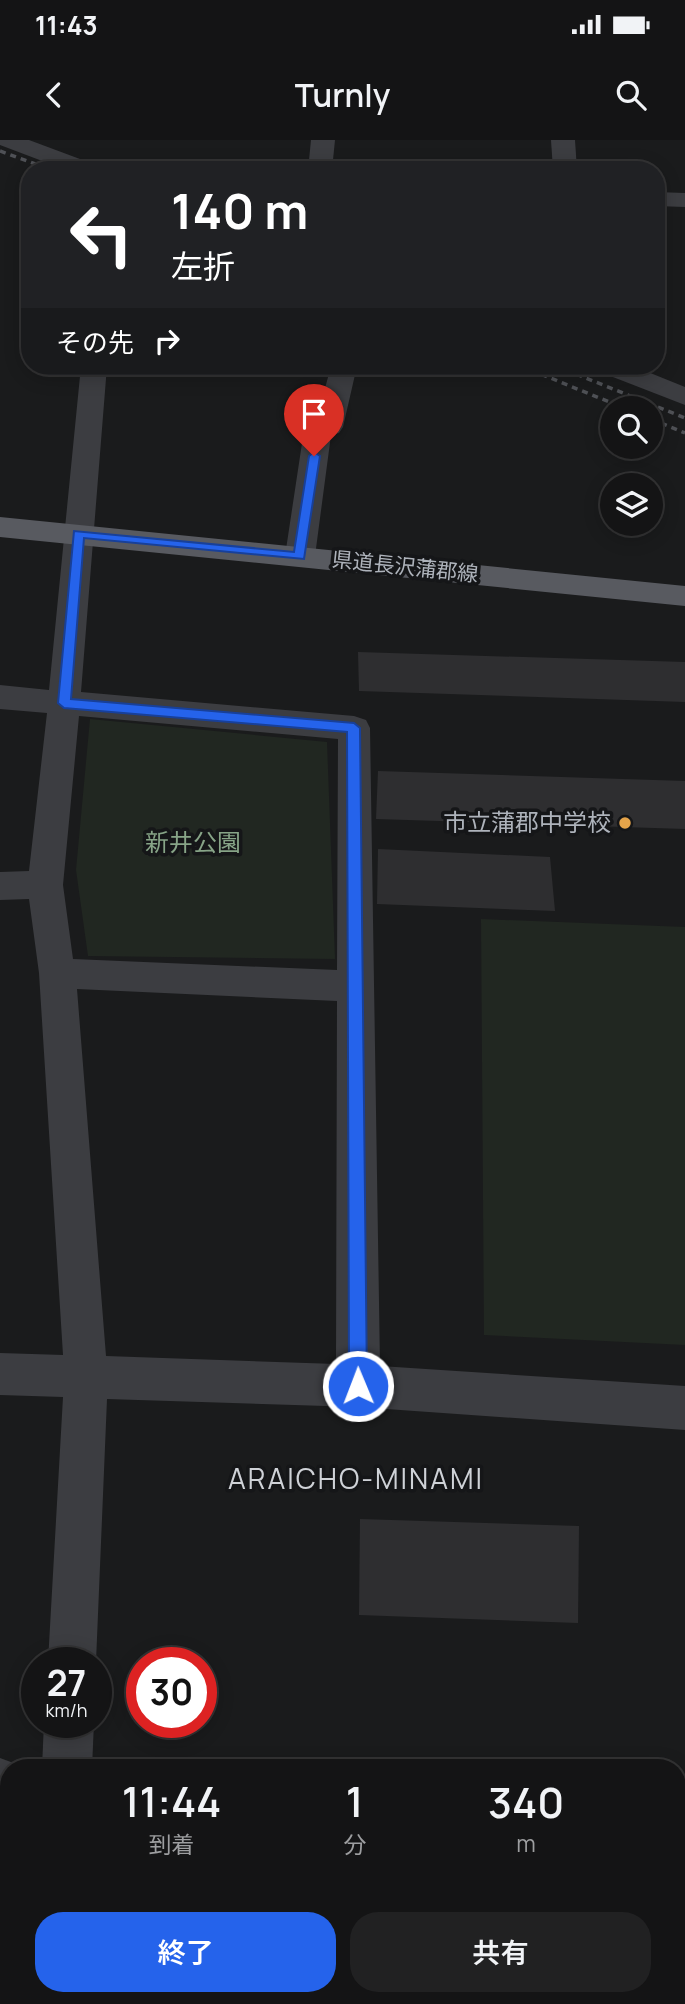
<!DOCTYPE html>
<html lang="ja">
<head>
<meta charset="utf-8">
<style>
  body { margin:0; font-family:Manrope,"Noto Sans JP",sans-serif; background:#212122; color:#f1f3f6; height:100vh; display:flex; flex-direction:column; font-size:26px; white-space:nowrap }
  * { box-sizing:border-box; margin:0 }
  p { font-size:23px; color:#9d9ea0 }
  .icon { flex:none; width:38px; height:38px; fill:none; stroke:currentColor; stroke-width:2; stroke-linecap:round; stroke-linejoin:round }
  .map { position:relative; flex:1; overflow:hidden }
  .panel { position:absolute; left:0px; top:1619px; width:686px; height:247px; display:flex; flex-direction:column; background:#141415; border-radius:28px 28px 0 0; box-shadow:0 4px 18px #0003,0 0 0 2px #333334 }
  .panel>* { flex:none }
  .guide { position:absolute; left:21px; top:21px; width:644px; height:214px; border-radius:28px; box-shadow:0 4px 18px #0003,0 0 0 2px #333334; background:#202124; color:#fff; overflow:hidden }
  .controls { position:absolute; left:600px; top:256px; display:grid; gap:14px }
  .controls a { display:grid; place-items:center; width:63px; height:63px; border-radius:50%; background:#141415; box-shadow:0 4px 18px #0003,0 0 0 2px #333334; font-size:35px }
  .speed { position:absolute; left:21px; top:1507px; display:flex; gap:14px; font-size:35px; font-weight:700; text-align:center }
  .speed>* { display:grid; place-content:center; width:91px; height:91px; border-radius:50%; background:#141415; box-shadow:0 4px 18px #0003,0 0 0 2px #333334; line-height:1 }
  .speed small { font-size:18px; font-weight:400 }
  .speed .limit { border:10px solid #d22; background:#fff; color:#111 }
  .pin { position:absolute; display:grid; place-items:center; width:60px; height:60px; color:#fff; margin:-72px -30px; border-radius:50% 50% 50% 0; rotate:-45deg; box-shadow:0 0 7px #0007 }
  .pin .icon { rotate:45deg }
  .me { position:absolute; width:77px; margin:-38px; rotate:359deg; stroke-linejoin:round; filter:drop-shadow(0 0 5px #0008) }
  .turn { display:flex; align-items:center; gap:24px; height:147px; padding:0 35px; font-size:32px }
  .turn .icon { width:91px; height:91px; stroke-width:2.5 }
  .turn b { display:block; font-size:49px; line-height:60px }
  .then { display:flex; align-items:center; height:66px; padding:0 35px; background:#0003; gap:14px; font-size:26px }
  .eta { display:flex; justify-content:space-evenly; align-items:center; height:119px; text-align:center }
  .eta b { font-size:42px; font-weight:600; line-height:49px }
  .button { display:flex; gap:14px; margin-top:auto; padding:14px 35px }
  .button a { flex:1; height:80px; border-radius:28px; background:#2563eb; color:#fff; font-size:28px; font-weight:600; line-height:80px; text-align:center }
  .button a+a { background:#212122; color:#f1f3f6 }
  .status { display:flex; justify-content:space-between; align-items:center; height:49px; padding:0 35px; background:#141415; direction:ltr }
  .status svg { height:19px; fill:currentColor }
  header { display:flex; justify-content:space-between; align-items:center; height:91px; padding:0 35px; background:#141415; font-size:32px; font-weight:600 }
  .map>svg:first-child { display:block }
  .green { fill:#212721 }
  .building { fill:#2e2e30 }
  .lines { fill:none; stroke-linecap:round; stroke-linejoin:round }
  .minor { fill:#3c3d41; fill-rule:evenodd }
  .tertiary { fill:#3c3d41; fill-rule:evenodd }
  .primary { fill:#585a60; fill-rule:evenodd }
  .rail { stroke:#4f5156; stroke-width:3.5; stroke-dasharray:6 5; stroke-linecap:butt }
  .route { fill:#2563eb; stroke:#184099; stroke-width:2 }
  .poi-dot { fill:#e5a44a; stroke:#151618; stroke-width:2.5 }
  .labels { text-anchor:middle; stroke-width:7; stroke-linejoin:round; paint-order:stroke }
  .far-street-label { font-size:21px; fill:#aeb3bb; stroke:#151618 }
  .poi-label { font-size:24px; fill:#aeb3bb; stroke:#151618; text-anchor:end }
  .park-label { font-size:24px; fill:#87a487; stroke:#151618 }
  .quarter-label { font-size:28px; letter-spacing:2px; fill:#cfd2d7; stroke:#151618 }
</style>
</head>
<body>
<div class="status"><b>11:43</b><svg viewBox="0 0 49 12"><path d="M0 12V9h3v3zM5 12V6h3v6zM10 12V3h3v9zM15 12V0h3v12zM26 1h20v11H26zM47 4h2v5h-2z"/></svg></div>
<header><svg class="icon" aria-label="back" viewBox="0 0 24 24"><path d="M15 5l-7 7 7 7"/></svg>Turnly<svg class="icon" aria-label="search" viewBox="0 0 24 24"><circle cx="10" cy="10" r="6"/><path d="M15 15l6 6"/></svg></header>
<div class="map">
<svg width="685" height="1864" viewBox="0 0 685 1864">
  <rect width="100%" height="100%" fill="#1a1b1c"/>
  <g class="green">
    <polygon points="90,579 327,602 335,819 88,816 76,730"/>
    <polygon points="481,779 685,787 685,1205 484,1195"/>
  </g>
  <g class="building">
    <polygon points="358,512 685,522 685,562 359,551"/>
    <polygon points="378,631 685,641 685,689 376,679"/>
    <polygon points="378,709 550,717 555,771 377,764"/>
    <polygon points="360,1379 579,1386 578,1483 359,1475"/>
  </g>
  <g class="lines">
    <g class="minor">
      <polygon points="311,0 335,0 332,30 308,30"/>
      <polygon points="551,0 575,0 577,30 553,30"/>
      <polygon points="656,52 685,53 685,67 656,66"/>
      <path d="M 81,226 L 107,226 L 81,552 L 354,576 L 366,580 L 370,588 L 380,1226 L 685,1246 L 685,1290 L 358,1267 L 107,1259 L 96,1522 L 48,1522 L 63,1257 L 0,1255 L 0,1213 L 63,1215 L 39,833 L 29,759 L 0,760 L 0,732 L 29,731 L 47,573 L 0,569 L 0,545 L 49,550 ZM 79,576 L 338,599 L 337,830 L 73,819 L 63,745 ZM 77,849 L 337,861 L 336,1224 L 106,1216 Z"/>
      <polygon points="331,226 357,226 343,287 339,293 331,295 315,416 311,423 300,426 289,423 285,416 304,290 308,284 316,282"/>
      <polygon points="44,1582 94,1582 92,1628 42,1628"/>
      <polygon points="0,1618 27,1628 9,1628 9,1669 0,1668"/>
      <rect x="677" y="1658" width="8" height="50"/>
      <rect x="31" y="1857" width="54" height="7"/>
    </g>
    <g class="tertiary">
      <polygon points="0,0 29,0 96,25 100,30 66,30 0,5"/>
      <polygon points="597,226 633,226 685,247 685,265 600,232"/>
    </g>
    <polygon class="primary" points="0,377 685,446 685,466 0,397"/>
    <g class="rail">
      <polyline points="0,11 52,30"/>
      <polyline points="521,226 624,268"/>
      <polyline points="556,226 685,278"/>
      <polyline points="651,279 685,293"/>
    </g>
  </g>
  <polygon class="route" points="314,312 320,316 304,419 84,398 71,559 354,583 360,588 367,1246 364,1252 358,1255 351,1252 349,1246 347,592 64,568 58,563 74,391 294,412 309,316"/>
  <circle class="poi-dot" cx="625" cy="683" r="7"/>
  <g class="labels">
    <g class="far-street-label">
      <text transform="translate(405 427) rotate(6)" y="7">県道長沢蒲郡線</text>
    </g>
    <g class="poi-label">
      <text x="611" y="691">市立蒲郡中学校</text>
    </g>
    <g class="park-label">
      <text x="193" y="711">新井公園</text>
    </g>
    <g class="quarter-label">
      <text x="356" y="1349">ARAICHO-MINAMI</text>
    </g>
  </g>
</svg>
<div class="controls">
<a><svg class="icon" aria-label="search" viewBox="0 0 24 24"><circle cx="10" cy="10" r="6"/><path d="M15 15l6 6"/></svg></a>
<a><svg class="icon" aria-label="layers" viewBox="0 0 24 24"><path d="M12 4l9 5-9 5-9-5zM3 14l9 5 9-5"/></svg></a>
</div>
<div class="speed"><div>27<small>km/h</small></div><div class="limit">30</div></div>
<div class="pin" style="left:314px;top:316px;background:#d93025"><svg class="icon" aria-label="arrive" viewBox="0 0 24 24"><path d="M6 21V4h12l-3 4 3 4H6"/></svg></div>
<svg class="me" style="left:358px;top:1246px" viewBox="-20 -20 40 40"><circle r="17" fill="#2563eb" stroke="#fff" stroke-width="3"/><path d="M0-11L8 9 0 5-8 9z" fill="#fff"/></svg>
<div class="guide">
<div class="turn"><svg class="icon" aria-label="left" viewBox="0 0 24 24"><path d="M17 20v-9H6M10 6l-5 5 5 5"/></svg><div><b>140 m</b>左折</div></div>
<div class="then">その先<svg class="icon" aria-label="right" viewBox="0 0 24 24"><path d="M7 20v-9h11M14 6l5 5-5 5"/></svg></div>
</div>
<section class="panel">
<div class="eta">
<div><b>11:44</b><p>到着</p></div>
<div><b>1</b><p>分</p></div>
<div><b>340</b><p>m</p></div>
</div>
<div class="button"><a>終了</a><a>共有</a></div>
</section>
</div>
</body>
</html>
